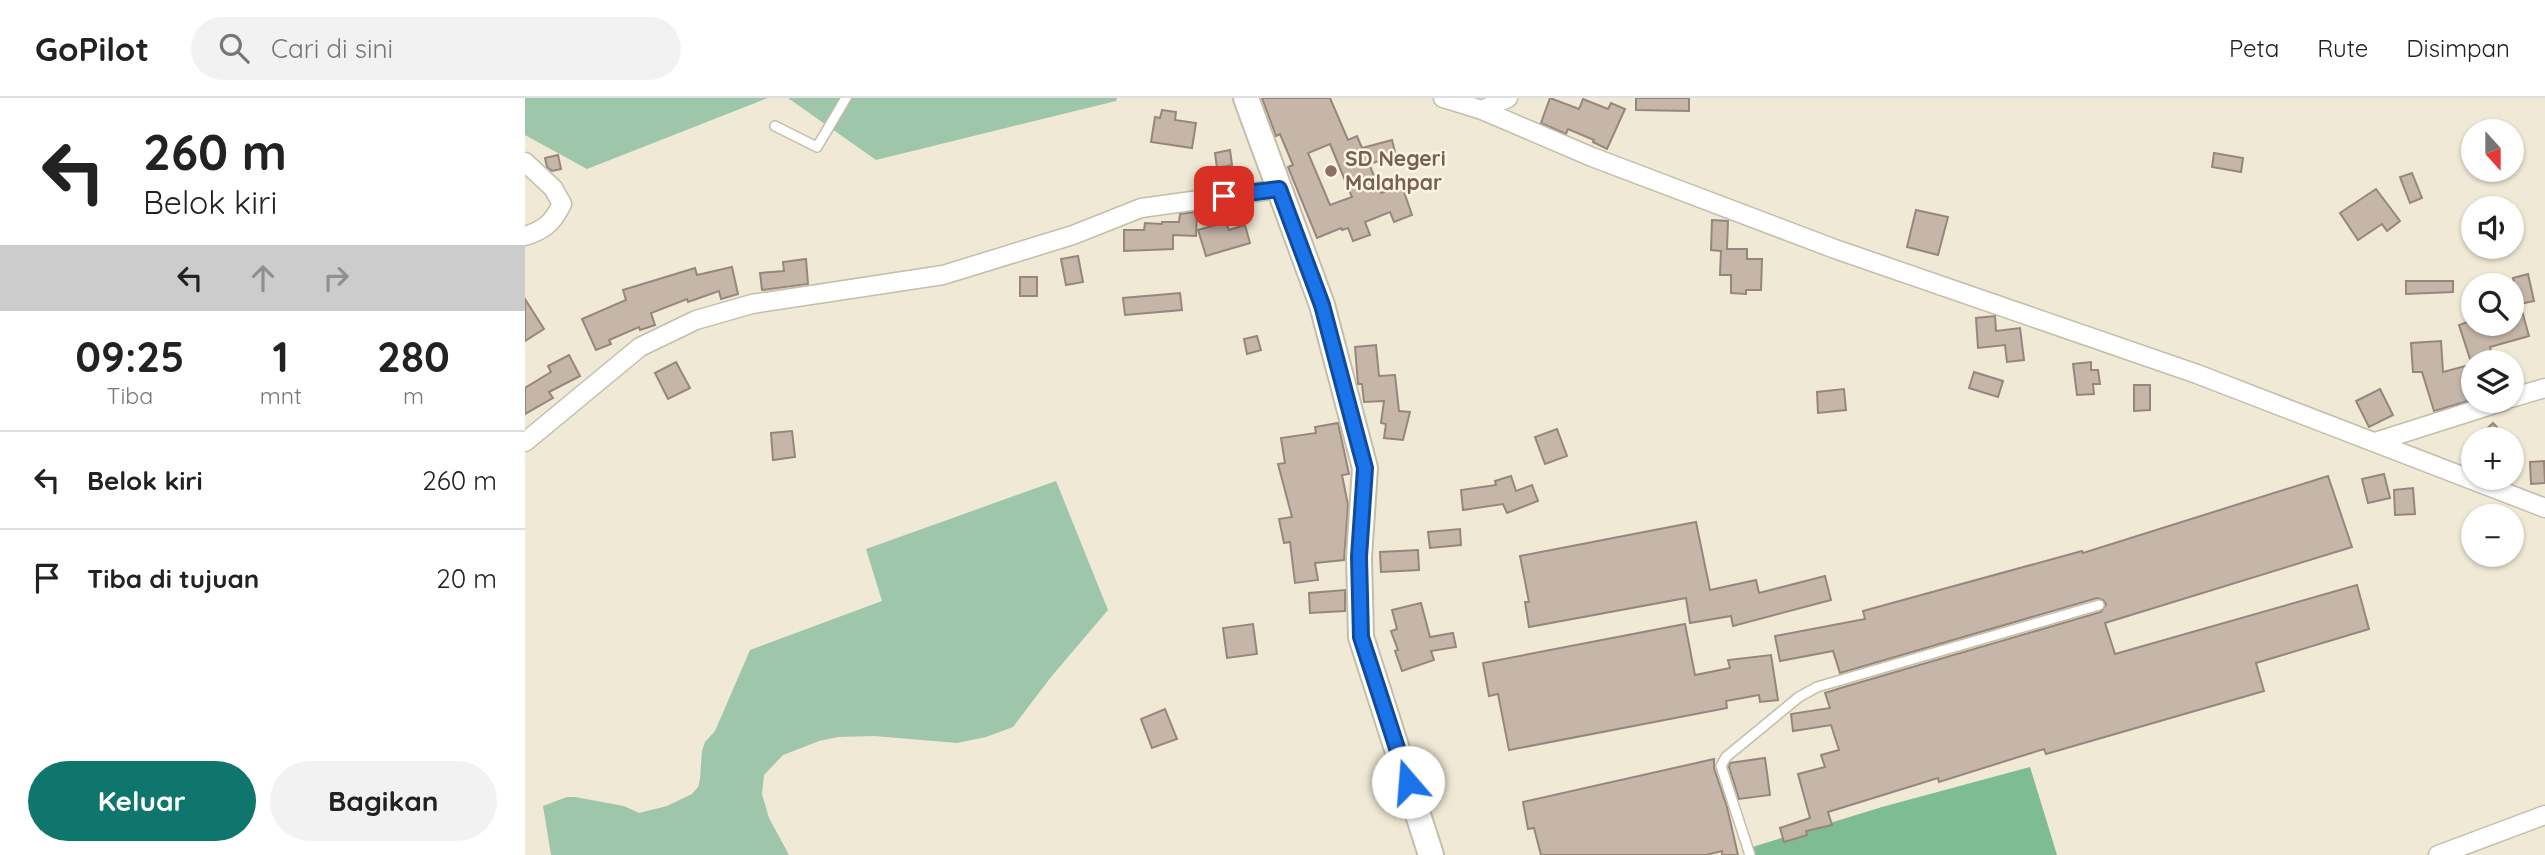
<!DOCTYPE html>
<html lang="id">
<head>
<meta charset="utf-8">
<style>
  body { margin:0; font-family:Quicksand,sans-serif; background:#f2f2f2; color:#222; height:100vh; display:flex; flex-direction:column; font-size:26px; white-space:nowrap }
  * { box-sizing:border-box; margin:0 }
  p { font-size:23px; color:#767676 }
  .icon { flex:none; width:38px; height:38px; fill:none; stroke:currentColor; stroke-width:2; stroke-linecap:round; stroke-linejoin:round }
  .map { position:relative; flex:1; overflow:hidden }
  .drawer { display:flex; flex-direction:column; background:#fff; width:525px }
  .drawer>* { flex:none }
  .banner { background:#fff; color:#222; overflow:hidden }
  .needle { width:46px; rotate:159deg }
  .fabs { position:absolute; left:1936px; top:21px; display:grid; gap:14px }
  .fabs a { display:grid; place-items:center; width:63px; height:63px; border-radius:50%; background:#fff; box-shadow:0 2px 5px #0004; font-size:35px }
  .pin { position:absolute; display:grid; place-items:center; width:60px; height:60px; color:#fff; margin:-30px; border-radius:14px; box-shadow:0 4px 10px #0006 }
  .me { position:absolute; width:77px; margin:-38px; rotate:342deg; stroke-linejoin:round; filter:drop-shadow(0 0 5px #0008) }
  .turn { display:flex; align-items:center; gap:24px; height:147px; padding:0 28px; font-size:32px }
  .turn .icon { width:91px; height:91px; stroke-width:2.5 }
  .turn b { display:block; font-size:49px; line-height:60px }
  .lanes { display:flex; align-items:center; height:66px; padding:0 28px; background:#0003; justify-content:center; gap:35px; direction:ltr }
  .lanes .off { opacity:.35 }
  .eta { display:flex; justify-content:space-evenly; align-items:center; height:119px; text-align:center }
  .eta b { font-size:42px; font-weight:700; line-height:49px }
  .button { display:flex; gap:14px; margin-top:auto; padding:14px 28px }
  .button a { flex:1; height:80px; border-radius:42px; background:#0f766e; color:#fff; font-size:28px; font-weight:700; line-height:80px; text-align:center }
  .button a+a { background:#f2f2f2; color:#222 }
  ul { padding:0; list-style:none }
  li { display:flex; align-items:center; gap:21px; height:98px; padding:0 28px; border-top:2px solid #e0e0e0 }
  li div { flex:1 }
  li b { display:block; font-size:26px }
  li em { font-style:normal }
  header { display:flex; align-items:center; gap:42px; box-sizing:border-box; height:98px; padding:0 35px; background:#fff; border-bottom:2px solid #e0e0e0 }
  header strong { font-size:33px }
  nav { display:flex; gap:38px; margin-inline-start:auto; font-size:24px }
  .search { width:490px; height:63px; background:#f2f2f2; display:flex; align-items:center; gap:18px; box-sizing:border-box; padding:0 24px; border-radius:38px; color:#767676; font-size:26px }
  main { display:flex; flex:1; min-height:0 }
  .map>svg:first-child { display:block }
  .green { fill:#9ec6aa }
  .forest { fill:#7ebc93 }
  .building { fill:#c6b6a9; stroke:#97877b; stroke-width:2; fill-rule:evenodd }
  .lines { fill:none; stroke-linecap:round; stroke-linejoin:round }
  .lane-casing { stroke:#c4bdab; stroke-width:12 }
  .street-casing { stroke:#c4bdab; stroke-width:21 }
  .secondary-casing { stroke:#c4bdab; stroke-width:28 }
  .lane { stroke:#fff; stroke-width:9 }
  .street { stroke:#fff; stroke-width:18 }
  .secondary { stroke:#fff; stroke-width:24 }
  .route-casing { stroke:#114b97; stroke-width:18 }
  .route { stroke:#1a73e8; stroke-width:12 }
  .education-dot { fill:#8d6e63; stroke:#fef6e3; stroke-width:2.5 }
  .labels { text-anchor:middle; stroke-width:5; stroke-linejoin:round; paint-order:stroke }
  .education-label { font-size:21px; font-weight:bold; fill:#785e54; stroke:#fef6e3; text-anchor:start }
</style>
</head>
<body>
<header>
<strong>GoPilot</strong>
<div class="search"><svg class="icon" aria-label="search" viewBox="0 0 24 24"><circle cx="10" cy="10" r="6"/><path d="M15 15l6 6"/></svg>Cari di sini</div>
<nav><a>Peta</a><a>Rute</a><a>Disimpan</a></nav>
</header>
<main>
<section class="drawer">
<div class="banner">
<div class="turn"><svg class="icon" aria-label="left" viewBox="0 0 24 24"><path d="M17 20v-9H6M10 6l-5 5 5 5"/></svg><div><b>260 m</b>Belok kiri</div></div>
<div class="lanes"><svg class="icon" aria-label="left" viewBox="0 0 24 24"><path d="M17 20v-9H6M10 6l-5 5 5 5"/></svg><svg class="icon off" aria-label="ahead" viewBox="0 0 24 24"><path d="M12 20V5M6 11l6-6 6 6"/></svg><svg class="icon off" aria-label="right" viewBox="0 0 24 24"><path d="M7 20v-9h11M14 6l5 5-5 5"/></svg></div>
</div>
<div class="eta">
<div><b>09:25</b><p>Tiba</p></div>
<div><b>1</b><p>mnt</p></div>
<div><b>280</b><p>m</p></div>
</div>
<ul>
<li><svg class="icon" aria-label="left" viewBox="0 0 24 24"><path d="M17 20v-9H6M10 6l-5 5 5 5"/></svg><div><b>Belok kiri</b></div><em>260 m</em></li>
<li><svg class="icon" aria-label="arrive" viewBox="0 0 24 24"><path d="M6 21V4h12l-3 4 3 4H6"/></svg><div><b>Tiba di tujuan</b></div><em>20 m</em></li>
</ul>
<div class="button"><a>Keluar</a><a>Bagikan</a></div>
</section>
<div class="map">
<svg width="2020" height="757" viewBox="0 0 2020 757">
  <rect width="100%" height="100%" fill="#f0e9d6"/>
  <g class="green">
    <polygon points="0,0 243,0 62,71 0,37"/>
    <polygon points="263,0 592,0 591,3 351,62"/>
    <polygon points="531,383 583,512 526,579 488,629 461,639 432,645 349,638 313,639 294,643 258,657 239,677 237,696 244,720 264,757 26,757 18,708 42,699 50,699 99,708 114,715 142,708 167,696 173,689 175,681 177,653 180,644 190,633 225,552 357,503 341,451"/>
  </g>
  <polygon class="forest" points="1505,669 1532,757 1222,757 1221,751 1357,709"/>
  <g class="building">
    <path d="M 737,0 L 805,0 L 823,42 L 832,38 L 837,50 L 867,42 L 871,58 L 844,66 L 856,95 L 877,88 L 887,117 L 869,124 L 865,114 L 840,124 L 845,137 L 828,143 L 823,130 L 817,132 L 816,130 L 792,140 L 763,69 L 768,67 L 755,36 L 751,38 ZM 805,46 L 827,99 L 805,107 L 783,55 Z"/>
    <polygon points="1025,0 1054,11 1058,1 1083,11 1086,5 1100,11 1082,51 1068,44 1069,42 1043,31 1041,36 1016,25"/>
    <polygon points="1111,0 1164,0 1164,13 1111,12"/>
    <polygon points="637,12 651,14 650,22 671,25 667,50 626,44 630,19 635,20"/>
    <polygon points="705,52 707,67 692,70 690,55"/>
    <polygon points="1689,55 1718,60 1716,74 1687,69"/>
    <polygon points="33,57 36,71 27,73 22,69 20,60"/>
    <polygon points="1887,75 1897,100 1885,105 1875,79"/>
    <polygon points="1851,91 1875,123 1862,133 1857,126 1833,142 1815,115"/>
    <polygon points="1391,112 1423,119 1413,157 1382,149"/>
    <polygon points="672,114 671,138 648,137 648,151 599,153 599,132 619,132 620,125 637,126 637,124 654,124 655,116"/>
    <polygon points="1187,122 1203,123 1202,151 1222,151 1222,161 1237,161 1236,192 1221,192 1221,196 1206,195 1206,177 1195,177 1196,153 1186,152"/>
    <polygon points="701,124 704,132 720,127 725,145 681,158 673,132"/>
    <polygon points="553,158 558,184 541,187 536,161"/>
    <polygon points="281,161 283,186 237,192 235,175 259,173 258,164"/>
    <polygon points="207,169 213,196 196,201 194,193 163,204 162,201 126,215 130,227 115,232 114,229 84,242 86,246 71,252 57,221 101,202 98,192 170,170 172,177"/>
    <polygon points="2003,176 2009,203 1995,206 2004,238 1965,249 1968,264 1946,264 1934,227 1948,222 1948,226 1986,226 1986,189 1990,189 1988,180"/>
    <rect x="495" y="179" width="17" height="19"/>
    <polygon points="1881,183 1928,183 1928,194 1881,196"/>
    <polygon points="655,195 657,212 600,217 598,200"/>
    <polygon points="0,201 19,231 0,243"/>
    <polygon points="1470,218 1471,233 1495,230 1499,262 1482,264 1480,247 1453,250 1451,220"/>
    <polygon points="732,238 736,252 722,256 719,241"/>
    <polygon points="1916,243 1918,274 1948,266 1948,292 1940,294 1943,303 1909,313 1897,274 1888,274 1886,245"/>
    <polygon points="851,247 854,278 870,277 874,313 885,314 878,342 859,340 861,326 856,325 859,303 839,304 837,286 833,286 830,249"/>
    <polygon points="44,257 55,278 24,294 28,300 0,316 0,290 26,274 23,268"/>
    <polygon points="151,264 165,290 143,301 130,275"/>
    <polygon points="1566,264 1566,272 1573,272 1575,286 1568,286 1569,296 1552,297 1548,266"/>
    <polygon points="1449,274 1478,283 1473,299 1444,290"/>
    <polygon points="1609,287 1625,287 1625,312 1609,313"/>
    <polygon points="1319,291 1321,312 1293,315 1292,294"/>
    <polygon points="1855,291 1868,317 1844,329 1831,303"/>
    <polygon points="813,325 824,376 817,377 823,407 819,462 790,465 793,482 770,485 765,444 759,445 754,421 767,419 753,366 760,365 756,340 791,335 790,329"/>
    <polygon points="1968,325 1983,341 1951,341"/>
    <polygon points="1032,331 1042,358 1020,366 1010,339"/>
    <polygon points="267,333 270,359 248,362 246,335"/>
    <polygon points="2019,363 2020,385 2006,386 2005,364"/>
    <polygon points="1859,376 1865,400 1843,405 1837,381"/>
    <polygon points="986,378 991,393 1007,387 1013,403 982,415 978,406 938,412 936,392 971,387 970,383"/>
    <polygon points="1803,378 1827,449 1580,525 1590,556 1832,487 1844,531 1731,565 1739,593 1521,656 1519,651 1414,684 1413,680 1303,714 1307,727 1281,733 1282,737 1259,744 1255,730 1285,720 1273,676 1300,669 1296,657 1314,652 1306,627 1268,633 1266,616 1305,610 1300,595 1319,589 1576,514 1581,506 1578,502 1572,500 1315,575 1308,553 1255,563 1250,538 1340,521 1338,513 1557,453 1558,455"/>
    <polygon points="1888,390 1890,416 1870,417 1869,392"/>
    <polygon points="1171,424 1185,492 1231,482 1234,495 1300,478 1306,502 1208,528 1206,518 1165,525 1161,500 1004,529 1000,504 1004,504 995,458"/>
    <polygon points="935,431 936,447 905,450 903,434"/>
    <polygon points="893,452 894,472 856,474 855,454"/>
    <polygon points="820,492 820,513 785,515 784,495"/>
    <polygon points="896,505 905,539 928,535 931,549 906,553 909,562 877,573 870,553 873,552 866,533 872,531 867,512"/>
    <polygon points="728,526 732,556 702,560 698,530"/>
    <polygon points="1160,526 1170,577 1205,570 1203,562 1246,557 1253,602 1235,604 1234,597 1201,603 1202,610 984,652 973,596 964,598 958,565"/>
    <polygon points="640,611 652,641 627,650 616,621"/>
    <polygon points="1240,660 1245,697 1214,701 1204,669 1205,665"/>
    <polygon points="1189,661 1189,670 1202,709 1213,757 1197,757 1197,753 1181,757 1016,757 1009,730 1003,731 998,704"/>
  </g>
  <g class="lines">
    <g class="lane-casing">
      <g id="lane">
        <polyline points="250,28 292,49 321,0"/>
        <polyline points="1225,757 1196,668 1201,659 1274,599 1292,589 1574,507"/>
      </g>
    </g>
    <g class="street-casing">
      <g id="street">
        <polyline points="918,0 957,12 1067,59 1310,151 1672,276 2020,410"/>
        <polyline points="957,12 983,0"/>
        <path d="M 0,64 L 28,90 L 37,106 C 28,124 20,132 0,138"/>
        <polyline points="1986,300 2020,290"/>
        <polyline points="0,344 115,249 171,222 227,206 418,177 548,137 616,110 754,91"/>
        <polyline points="1850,344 1979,303"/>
        <polyline points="1913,757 2020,717"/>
      </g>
    </g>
    <g class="secondary-casing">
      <polyline id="secondary" points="721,0 797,207 840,370 834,459 836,539 906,757"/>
    </g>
    <use href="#lane" class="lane"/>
    <use href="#street" class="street"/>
    <use href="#secondary" class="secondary"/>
  </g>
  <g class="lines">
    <g class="route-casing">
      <polyline id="route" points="699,98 754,91 797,207 840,370 834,459 836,539 883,684"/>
    </g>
    <use href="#route" class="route"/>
  </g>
  <circle class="education-dot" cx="806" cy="73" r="7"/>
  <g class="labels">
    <g class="education-label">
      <text x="820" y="68">SD Negeri<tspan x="820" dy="24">Malahpar</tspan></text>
    </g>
  </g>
</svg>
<div class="fabs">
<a><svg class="needle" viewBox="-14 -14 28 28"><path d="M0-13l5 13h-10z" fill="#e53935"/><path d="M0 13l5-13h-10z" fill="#767676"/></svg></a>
<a><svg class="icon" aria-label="sound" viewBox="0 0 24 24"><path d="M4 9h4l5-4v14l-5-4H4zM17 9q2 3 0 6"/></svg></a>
<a><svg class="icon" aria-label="search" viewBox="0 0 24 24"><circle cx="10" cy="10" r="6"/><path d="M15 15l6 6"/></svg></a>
<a><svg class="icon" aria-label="layers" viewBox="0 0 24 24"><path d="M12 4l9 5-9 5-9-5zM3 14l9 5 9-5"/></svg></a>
<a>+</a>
<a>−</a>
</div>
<div class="pin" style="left:699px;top:98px;background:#d93025"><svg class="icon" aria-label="arrive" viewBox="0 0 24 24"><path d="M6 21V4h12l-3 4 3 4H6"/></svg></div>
<svg class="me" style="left:883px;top:684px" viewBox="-20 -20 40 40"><circle r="19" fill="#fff"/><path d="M0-13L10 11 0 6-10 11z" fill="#1a73e8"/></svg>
</div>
</main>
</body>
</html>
